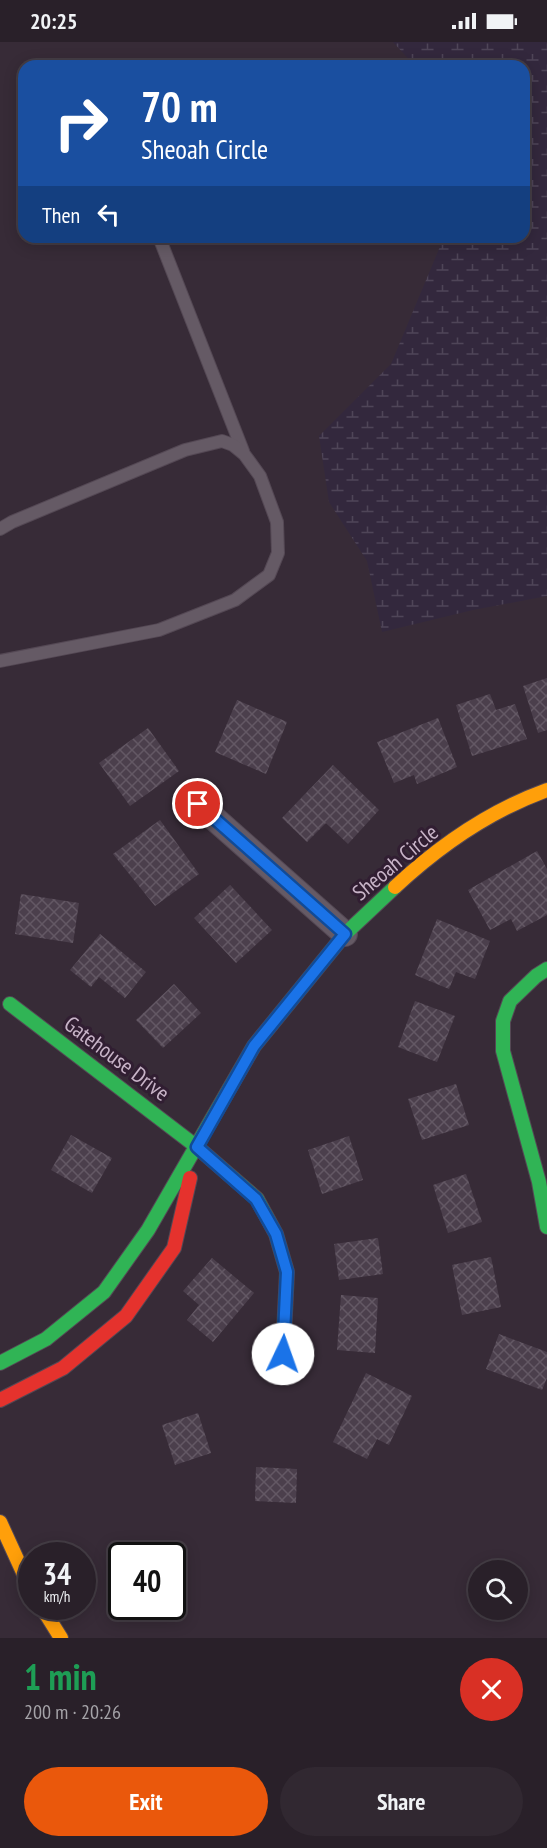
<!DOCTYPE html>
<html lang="en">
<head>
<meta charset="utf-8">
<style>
  body { margin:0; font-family:"PT Sans Narrow",sans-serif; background:#312831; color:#f1f3f6; height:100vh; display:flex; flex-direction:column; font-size:22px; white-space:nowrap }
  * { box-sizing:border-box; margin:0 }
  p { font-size:20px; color:#a5a3a8 }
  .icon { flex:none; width:33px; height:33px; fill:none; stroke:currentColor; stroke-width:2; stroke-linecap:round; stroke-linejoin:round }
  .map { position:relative; height:1596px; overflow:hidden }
  .sheet { display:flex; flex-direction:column; background:#292029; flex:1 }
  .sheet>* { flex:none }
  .hud { position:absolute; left:18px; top:18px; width:512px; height:183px; border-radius:18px; box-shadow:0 3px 15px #0003,0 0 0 2px #453e46; background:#1a4fa0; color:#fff; overflow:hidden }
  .tools { position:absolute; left:468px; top:1518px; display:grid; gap:12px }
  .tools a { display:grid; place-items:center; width:60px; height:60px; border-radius:50%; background:#292029; box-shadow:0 3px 15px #0003,0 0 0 2px #453e46; font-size:30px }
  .speed { position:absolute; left:18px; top:1500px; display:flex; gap:12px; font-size:30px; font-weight:700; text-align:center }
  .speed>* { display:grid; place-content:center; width:78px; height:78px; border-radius:50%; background:#292029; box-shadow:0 3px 15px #0003,0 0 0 2px #453e46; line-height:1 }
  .speed small { font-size:15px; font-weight:400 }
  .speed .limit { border:3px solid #111; border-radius:9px; background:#fff; color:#111 }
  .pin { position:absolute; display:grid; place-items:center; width:51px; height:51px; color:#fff; margin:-26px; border:3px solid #fff; border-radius:50%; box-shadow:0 2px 6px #0007 }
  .me { position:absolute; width:66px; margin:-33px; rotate:3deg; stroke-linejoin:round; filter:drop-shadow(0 0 4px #0008) }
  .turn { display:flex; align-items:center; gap:21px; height:126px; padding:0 24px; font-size:27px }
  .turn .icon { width:78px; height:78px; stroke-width:2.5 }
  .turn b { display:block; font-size:42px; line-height:51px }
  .then { display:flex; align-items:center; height:57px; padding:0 24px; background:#0003; gap:12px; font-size:22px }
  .round { display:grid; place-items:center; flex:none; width:63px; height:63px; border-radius:32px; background:#312831 }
  .head { display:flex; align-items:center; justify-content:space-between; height:102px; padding:0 24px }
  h1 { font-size:36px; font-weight:800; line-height:45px; color:#1e9e55 }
  .primary-button { display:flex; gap:12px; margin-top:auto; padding:12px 24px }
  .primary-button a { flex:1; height:69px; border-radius:36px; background:#ea580c; color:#fff; font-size:24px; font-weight:800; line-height:69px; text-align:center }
  .primary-button a+a { background:#312831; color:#f1f3f6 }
  .status { display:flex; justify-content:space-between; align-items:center; height:42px; padding:0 30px; background:#292029; direction:ltr }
  .status svg { height:16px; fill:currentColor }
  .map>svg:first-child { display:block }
  .wetland { fill:url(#wetland-marsh) }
  .building { fill:url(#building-cross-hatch) }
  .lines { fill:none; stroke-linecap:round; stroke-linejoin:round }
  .lane-casing { stroke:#544854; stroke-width:14 }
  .street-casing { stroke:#544854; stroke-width:26 }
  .fast-casing { stroke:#544854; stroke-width:16 }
  .slow-casing { stroke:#544854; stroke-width:16 }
  .jam-casing { stroke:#544854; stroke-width:16 }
  .lane { stroke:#655a65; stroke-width:12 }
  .street { stroke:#655a65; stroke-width:24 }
  .fast { stroke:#30b455; stroke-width:14 }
  .slow { stroke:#ff9f0a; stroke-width:14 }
  .jam { stroke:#e5322d; stroke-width:14 }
  .route-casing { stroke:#114b97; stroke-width:15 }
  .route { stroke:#1a73e8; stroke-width:10 }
  .labels { text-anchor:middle; stroke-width:6; stroke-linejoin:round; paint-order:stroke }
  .street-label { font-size:22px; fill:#c8b4c8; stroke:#311e32 }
</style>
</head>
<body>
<div class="status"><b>20:25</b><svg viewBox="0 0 49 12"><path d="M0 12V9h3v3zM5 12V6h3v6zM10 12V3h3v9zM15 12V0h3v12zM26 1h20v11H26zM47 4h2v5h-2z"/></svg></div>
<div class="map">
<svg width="547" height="1596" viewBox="0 0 547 1596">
  <defs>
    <pattern id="wetland-marsh" width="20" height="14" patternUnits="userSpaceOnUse" patternTransform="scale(1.5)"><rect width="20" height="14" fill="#33283d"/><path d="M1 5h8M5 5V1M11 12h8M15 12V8" fill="none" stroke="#4f4558"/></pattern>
    <pattern id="building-cross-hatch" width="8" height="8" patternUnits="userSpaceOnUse" patternTransform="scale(1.5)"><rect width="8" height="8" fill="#4b3f4c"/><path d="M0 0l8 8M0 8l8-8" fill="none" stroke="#635864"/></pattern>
  </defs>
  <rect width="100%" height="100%" fill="#372b37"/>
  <polygon class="wetland" points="393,0 547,0 547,554 473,568 382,590 367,519 329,460 319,394 391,322 444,195 524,195 524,24 415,24"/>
  <g class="building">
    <polygon points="547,636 547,688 538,691 523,644"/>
    <polygon points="490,652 496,668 515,662 527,697 472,714 456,663"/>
    <polygon points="237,658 287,680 266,732 215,710"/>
    <polygon points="438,676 457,725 417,742 414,733 394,741 377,700"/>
    <polygon points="148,686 179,729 130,764 99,721"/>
    <polygon points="333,723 379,768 348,802 326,781 307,800 282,776"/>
    <polygon points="160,778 199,832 155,864 113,812"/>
    <polygon points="537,809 547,827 547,873 517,889 511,877 490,888 468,848"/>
    <polygon points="230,843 272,888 236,921 194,876"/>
    <polygon points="21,852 79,861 73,901 15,892"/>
    <polygon points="437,877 490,899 475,937 456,930 449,947 415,933"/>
    <polygon points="100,892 146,930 125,956 99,935 91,945 70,928"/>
    <polygon points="174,942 201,971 163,1006 136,978"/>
    <polygon points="415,959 455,974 437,1020 398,1005"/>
    <polygon points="456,1042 469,1083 422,1098 408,1057"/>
    <polygon points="71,1093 112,1116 92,1151 51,1128"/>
    <polygon points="349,1094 363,1138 322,1152 308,1108"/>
    <polygon points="466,1132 482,1180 448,1191 433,1143"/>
    <polygon points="378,1196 383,1232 339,1238 334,1202"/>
    <polygon points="491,1215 501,1265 462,1273 452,1223"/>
    <polygon points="212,1216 254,1251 213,1300 187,1278 199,1263 183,1249"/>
    <polygon points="341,1253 378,1256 375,1311 337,1308"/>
    <polygon points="499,1292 547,1310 547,1336 542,1348 486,1327"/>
    <polygon points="366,1331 412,1354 389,1403 377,1397 367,1417 333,1400"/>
    <polygon points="198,1371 211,1411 175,1423 162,1383"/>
    <polygon points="256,1425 297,1427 296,1461 255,1459"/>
  </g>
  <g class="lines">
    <g class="lane-casing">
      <g id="lane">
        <polyline points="159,195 243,409"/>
        <polyline points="0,487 12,480 185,408 222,399 233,403 244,412 260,434 277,480 278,511 269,533 235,558 159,588 0,619"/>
      </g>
    </g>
    <g class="street-casing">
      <polyline id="street" points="198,762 345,892"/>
    </g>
    <g class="fast-casing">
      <g id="fast">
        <polyline points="547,927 536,934 510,959 503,979 503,1009 539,1140 547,1185"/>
        <polyline points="10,962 197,1105 257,1157 276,1192 287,1230 283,1312"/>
        <polyline points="0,1321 46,1297 104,1250 148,1188 254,1004 345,892 395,845"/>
      </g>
    </g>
    <g class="slow-casing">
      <g id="slow">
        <path d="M 395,845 C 439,804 489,769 547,748"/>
        <polyline points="0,1480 32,1550"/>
        <polyline points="41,1564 61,1596"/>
      </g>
    </g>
    <g class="jam-casing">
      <polyline id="jam" points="0,1358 63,1326 126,1274 174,1206 190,1136"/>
    </g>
    <use href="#lane" class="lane"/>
    <use href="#street" class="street"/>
    <use href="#fast" class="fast"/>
    <use href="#slow" class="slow"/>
    <use href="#jam" class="jam"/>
  </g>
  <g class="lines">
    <g class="route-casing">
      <polyline id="route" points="198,762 345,892 254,1004 197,1105 256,1157 276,1192 287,1230 283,1312"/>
    </g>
    <use href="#route" class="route"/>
  </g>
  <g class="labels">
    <g class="street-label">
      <text transform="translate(395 820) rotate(-40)" y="8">Sheoah Circle</text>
      <text transform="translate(117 1016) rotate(37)" y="8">Gatehouse Drive</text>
    </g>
  </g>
</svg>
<div class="tools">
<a><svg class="icon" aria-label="search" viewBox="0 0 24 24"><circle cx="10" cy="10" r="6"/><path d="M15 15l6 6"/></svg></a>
</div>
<div class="speed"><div>34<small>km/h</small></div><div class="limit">40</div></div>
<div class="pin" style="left:198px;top:762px;background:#d93025"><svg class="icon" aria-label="arrive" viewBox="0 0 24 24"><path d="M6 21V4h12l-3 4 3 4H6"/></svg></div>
<svg class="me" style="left:283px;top:1312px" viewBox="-20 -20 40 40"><circle r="19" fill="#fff"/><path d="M0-13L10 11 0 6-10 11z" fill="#1a73e8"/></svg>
<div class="hud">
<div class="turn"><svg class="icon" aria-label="right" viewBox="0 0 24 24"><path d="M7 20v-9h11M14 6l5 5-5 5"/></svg><div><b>70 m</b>Sheoah Circle</div></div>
<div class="then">Then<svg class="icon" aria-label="left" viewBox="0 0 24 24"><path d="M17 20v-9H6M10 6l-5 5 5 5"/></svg></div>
</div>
</div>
<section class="sheet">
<div class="head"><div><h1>1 min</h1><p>200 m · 20:26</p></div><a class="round" style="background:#d93025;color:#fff"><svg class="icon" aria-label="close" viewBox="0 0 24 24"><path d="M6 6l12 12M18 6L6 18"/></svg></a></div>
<div class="primary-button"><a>Exit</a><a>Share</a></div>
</section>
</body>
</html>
